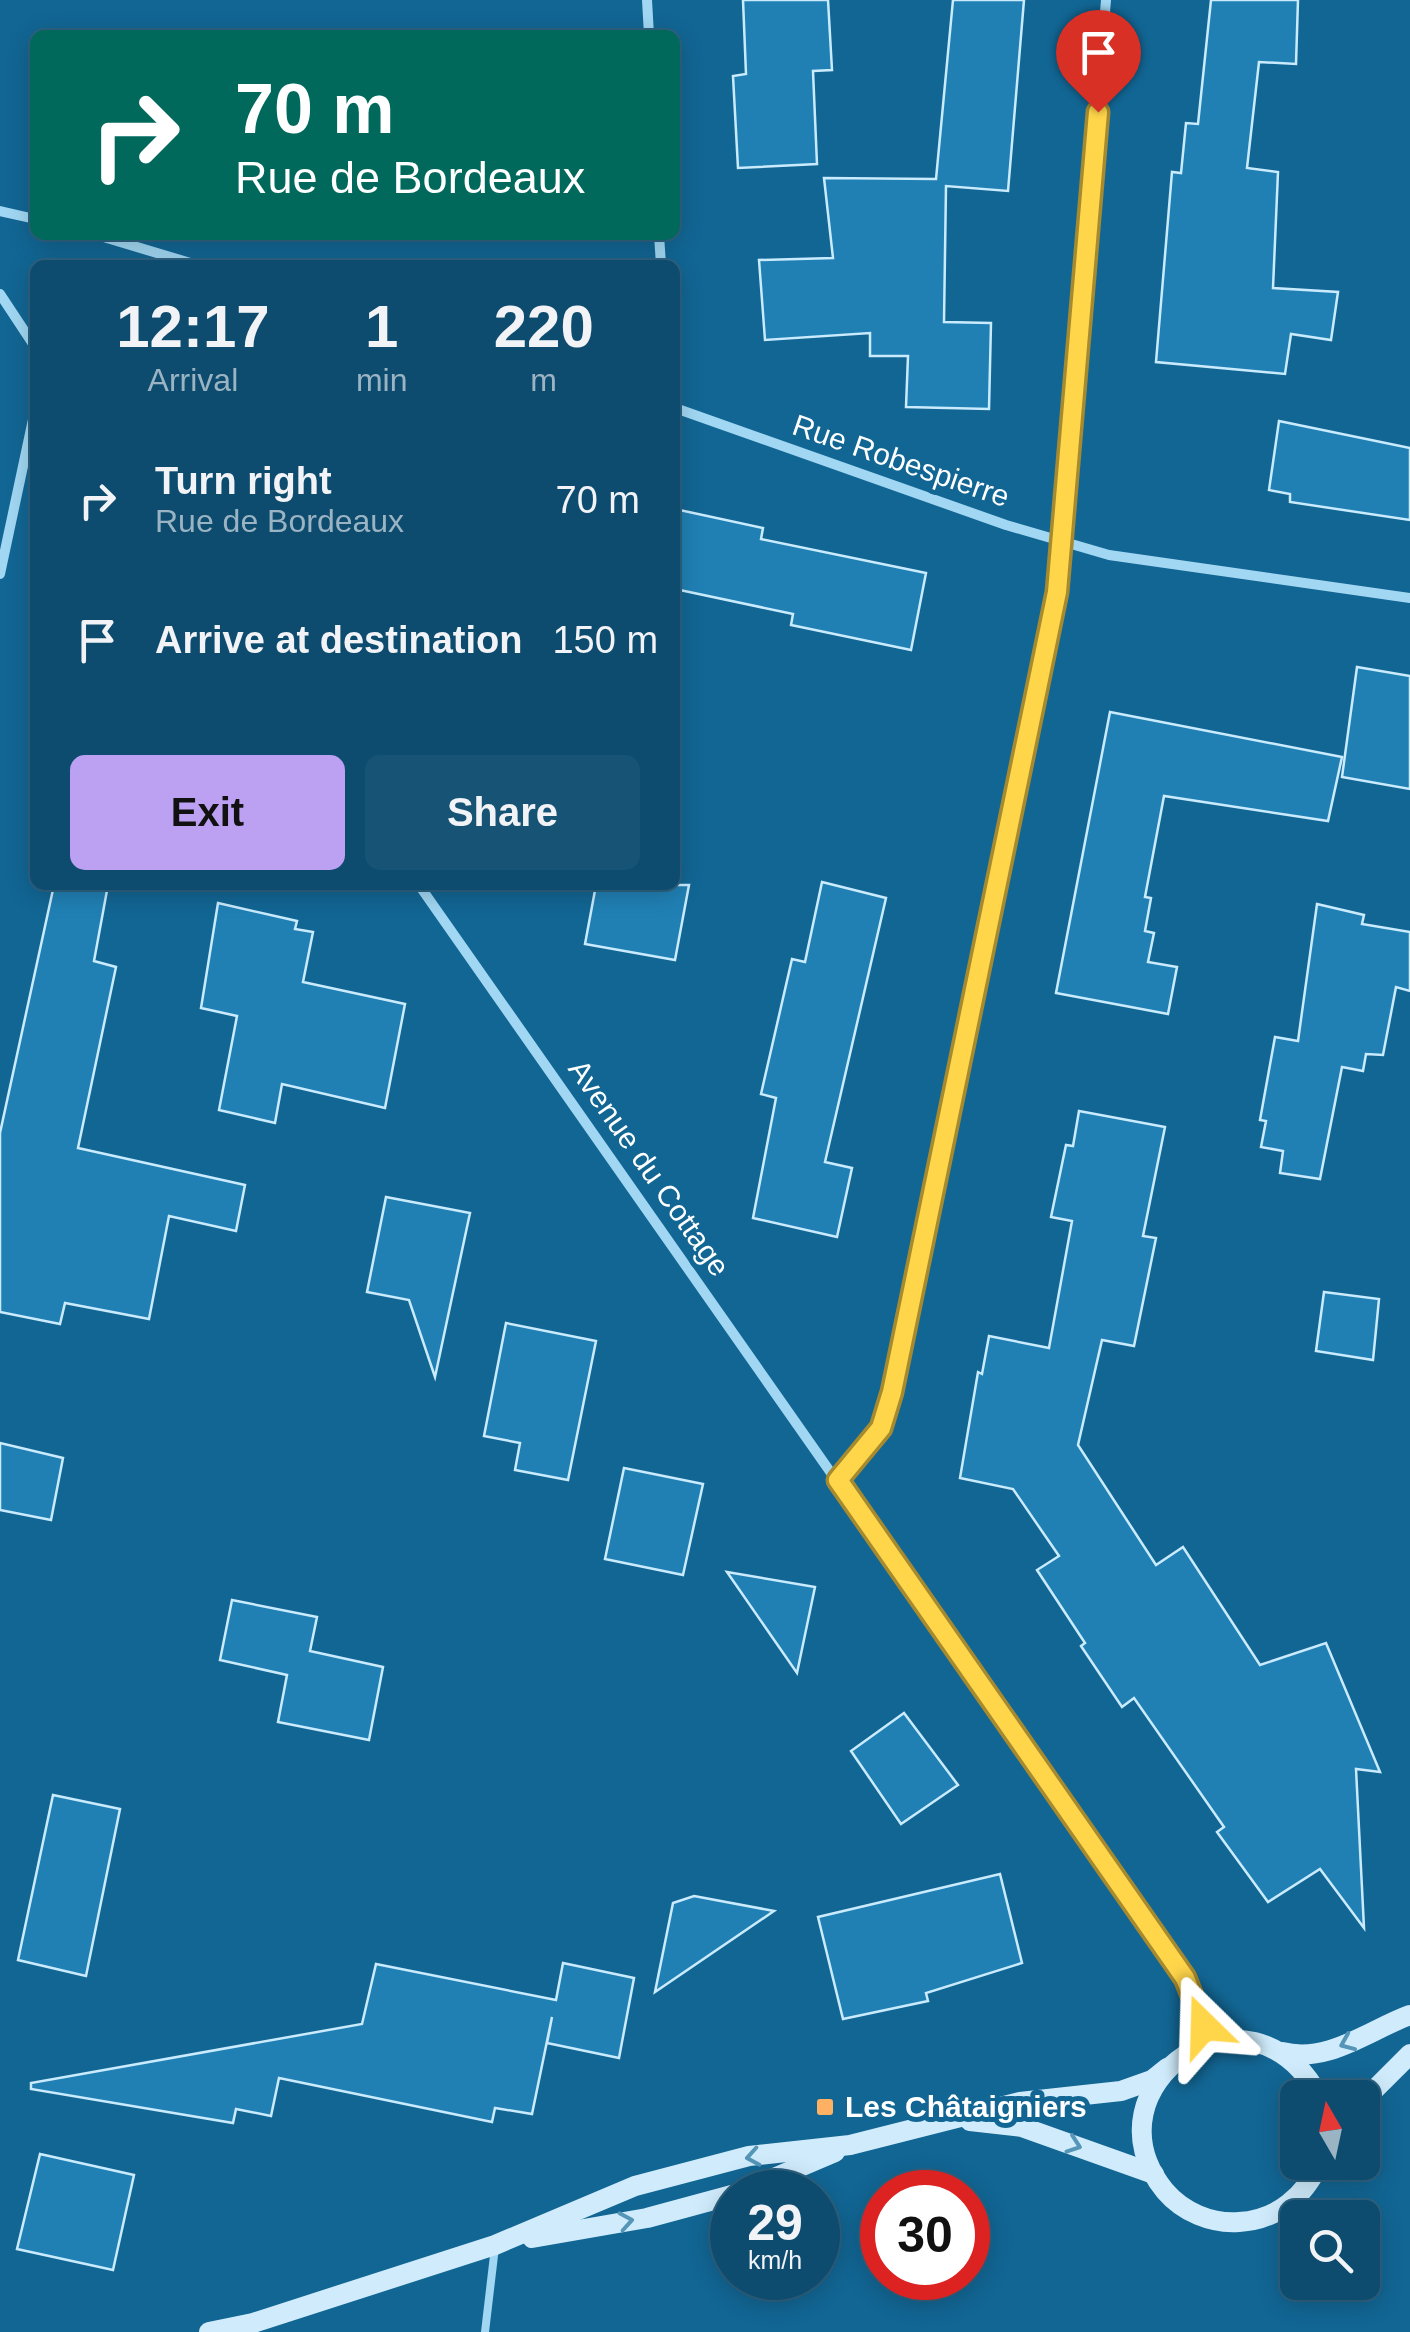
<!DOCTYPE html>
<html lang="en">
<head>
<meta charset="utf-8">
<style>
  body { margin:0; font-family:Helvetica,sans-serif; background:#175374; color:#f1f3f6; height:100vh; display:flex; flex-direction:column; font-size:38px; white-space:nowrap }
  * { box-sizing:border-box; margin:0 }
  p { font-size:32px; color:#9bb4c3 }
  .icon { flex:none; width:55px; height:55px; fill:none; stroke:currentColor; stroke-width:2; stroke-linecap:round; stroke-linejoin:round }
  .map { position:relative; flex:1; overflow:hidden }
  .side { position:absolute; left:30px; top:260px; width:650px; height:630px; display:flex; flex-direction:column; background:#0e4c6f; border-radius:15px; box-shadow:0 5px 25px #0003,0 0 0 2px #2e6382 }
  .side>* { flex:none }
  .guide { position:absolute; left:30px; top:30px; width:650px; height:210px; border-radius:15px; box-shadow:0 5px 25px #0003,0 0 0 2px #2e6382; background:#00695c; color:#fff; overflow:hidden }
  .needle { width:65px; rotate:351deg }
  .fabs { position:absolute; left:1280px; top:2080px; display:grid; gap:20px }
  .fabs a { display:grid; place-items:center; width:100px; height:100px; border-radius:15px; background:#0e4c6f; box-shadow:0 5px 25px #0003,0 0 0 2px #2e6382; font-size:50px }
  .speed { position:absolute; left:710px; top:2170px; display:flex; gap:20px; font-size:50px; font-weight:700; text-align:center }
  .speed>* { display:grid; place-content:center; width:130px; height:130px; border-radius:50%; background:#0e4c6f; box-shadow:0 5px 25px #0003,0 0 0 2px #2e6382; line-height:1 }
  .speed small { font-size:25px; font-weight:400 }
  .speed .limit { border:15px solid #d22; background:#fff; color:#111 }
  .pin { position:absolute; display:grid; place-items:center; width:85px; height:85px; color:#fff; margin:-102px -42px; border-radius:50% 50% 50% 0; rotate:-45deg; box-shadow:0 0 10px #0007 }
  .pin .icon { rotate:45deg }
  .me { position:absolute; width:110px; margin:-55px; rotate:338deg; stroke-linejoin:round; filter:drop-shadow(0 0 8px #0008) }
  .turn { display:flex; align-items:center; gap:35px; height:210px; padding:0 40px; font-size:45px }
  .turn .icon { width:130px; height:130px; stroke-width:2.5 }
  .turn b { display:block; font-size:70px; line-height:85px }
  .eta { display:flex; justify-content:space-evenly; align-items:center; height:170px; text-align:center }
  .eta b { font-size:60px; font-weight:700; line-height:70px }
  .action { display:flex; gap:20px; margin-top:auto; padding:20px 40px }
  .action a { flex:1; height:115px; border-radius:15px; background:#bca0f2; color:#111; font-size:40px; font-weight:700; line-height:115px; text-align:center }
  .action a+a { background:#175374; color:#f1f3f6 }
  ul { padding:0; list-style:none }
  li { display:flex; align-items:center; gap:30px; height:140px; padding:0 40px }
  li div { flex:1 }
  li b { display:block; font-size:38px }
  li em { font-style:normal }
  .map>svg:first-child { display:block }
  .building { fill:#2080b4; stroke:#c9ebfd; stroke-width:2.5 }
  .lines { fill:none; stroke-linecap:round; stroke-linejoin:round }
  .lane { stroke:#a1d7f3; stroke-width:8 }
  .street { stroke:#a1d7f3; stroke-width:10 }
  .secondary { stroke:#d0ecfc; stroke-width:20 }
  .oneway { stroke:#5495b8 }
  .route-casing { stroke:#a68a30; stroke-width:25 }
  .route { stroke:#ffd54a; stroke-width:18 }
  .poi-dot { fill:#ffb163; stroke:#126694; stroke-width:4 }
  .labels { text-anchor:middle; stroke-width:10; stroke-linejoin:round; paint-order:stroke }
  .street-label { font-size:30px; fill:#fff; stroke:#126694 }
  .poi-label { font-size:30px; font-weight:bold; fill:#fff; stroke:#126694; text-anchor:start }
</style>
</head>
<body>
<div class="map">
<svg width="1410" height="2332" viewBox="0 0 1410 2332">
  <rect width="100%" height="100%" fill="#126694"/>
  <g class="building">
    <polygon points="743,0 828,0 832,70 813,71 817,164 738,168 733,76 746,74"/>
    <polygon points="953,0 1024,0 1008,191 946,186 944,322 991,323 989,409 906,407 908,356 870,356 870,333 765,340 759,260 833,258 824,178 936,179"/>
    <polygon points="1211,0 1298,0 1296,64 1259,62 1247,168 1278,172 1273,288 1338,292 1331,340 1291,334 1285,374 1156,362 1172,172 1181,173 1186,123 1198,124"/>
    <polygon points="1279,421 1410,448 1410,520 1290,502 1290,494 1269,490"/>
    <polygon points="675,509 763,528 761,539 926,573 911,650 791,625 793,614 675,589"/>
    <polygon points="1357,667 1410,676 1410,789 1342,777"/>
    <polygon points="1110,712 1342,757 1328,821 1164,796 1145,897 1151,898 1145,931 1154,933 1148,962 1177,967 1168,1014 1056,993"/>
    <polygon points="822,882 886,898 825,1162 852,1168 837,1237 753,1218 776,1098 761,1094 792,959 805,962"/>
    <polygon points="54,885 108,885 94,961 116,967 78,1148 245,1185 236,1231 169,1216 149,1319 65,1303 60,1324 0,1312 0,1133"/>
    <polygon points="596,885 689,885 675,960 585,944"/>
    <polygon points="218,903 297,921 295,929 313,932 303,982 405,1004 385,1108 282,1084 275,1123 219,1110 237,1016 201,1008"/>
    <polygon points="1317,904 1364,915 1362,924 1410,932 1410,991 1396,987 1383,1055 1366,1054 1363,1071 1342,1067 1320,1179 1280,1173 1283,1151 1261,1147 1266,1121 1260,1120 1275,1037 1298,1041"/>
    <polygon points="1079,1111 1165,1127 1143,1236 1156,1238 1134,1346 1102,1340 1078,1445 1156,1565 1183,1547 1260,1665 1326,1643 1380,1772 1356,1769 1364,1928 1320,1869 1268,1902 1217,1832 1224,1827 1134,1698 1122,1707 1081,1646 1085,1643 1037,1570 1059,1556 1013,1489 960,1478 978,1372 982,1374 989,1336 1049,1348 1072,1221 1051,1217 1066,1145 1073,1146"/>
    <polygon points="386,1197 470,1213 435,1377 409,1300 367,1292"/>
    <polygon points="1324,1292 1379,1299 1373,1360 1316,1351"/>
    <polygon points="506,1323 596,1341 568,1480 515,1470 520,1443 484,1436"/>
    <polygon points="0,1443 63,1458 51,1520 0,1510"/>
    <polygon points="624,1468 703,1484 683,1575 605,1559"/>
    <polygon points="727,1572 815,1587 797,1673"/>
    <polygon points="232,1600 317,1617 310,1651 383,1667 369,1740 278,1722 287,1675 220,1660"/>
    <polygon points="904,1713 958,1785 901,1824 851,1751"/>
    <polygon points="53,1795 120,1809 86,1976 18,1960"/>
    <polygon points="1000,1874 1022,1963 926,1993 928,2001 843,2019 818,1917"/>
    <polygon points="694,1896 774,1911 655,1992 673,1903"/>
    <polygon points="563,1963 634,1978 619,2058 547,2043 552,2017 532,2114 495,2108 492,2122 279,2078 271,2116 236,2109 233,2123 31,2089 31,2083 362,2024 376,1964 556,2000"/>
    <polygon points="40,2154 134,2175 113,2270 17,2249"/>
  </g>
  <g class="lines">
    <polyline class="lane" points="485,2332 495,2247"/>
    <g class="street">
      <polyline points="647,0 649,35"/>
      <polyline points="0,211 35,219"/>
      <polyline points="97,235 197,265"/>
      <polyline points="659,235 661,265"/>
      <polyline points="0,294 35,347"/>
      <polyline points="675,408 1006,525 1109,555 1410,598"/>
      <polyline points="0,574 35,410"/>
      <polyline points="419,885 1185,1978 1210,2043"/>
      <polyline points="838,1480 881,1428 892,1392 1057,591 1106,0"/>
    </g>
    <g class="secondary">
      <path d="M 1282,2052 C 1328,2064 1369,2030 1410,2015"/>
      <path d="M 1320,2098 C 1250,1966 1080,2086 1165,2191 C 1183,2212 1211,2224 1239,2222 C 1277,2220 1305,2196 1320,2162"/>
      <polyline points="1362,2102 1410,2054"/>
      <polyline points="970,2121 1022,2127 1154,2174"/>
      <polyline points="741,2192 835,2152"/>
      <polyline points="532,2238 647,2218 732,2195"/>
      <polyline points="209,2332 253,2323 495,2245 635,2186 749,2156 850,2145 1020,2102 1121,2091 1152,2080 1167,2068"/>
    </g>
  </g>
  <defs><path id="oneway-chevron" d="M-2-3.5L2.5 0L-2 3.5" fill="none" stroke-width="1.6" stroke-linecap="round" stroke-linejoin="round" transform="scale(2.5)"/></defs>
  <g class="oneway">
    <use href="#oneway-chevron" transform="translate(1347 2043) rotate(157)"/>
    <use href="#oneway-chevron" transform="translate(1074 2145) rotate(19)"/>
    <use href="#oneway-chevron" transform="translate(753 2157) rotate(170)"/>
    <use href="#oneway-chevron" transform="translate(626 2221) rotate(-10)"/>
  </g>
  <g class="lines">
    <g class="route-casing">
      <polyline id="route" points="1098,112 1057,592 892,1392 881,1428 838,1480 1185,1978 1204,2026"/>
    </g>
    <use href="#route" class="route"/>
  </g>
  <rect class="poi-dot" x="815" y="2097" width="20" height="20" rx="5"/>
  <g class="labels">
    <g class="street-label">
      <text transform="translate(901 461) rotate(19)" y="10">Rue Robespierre</text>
      <text transform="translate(649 1168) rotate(55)" y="10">Avenue du Cottage</text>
    </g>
    <g class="poi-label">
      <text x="845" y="2117">Les Châtaigniers</text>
    </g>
  </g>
</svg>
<div class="fabs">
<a><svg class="needle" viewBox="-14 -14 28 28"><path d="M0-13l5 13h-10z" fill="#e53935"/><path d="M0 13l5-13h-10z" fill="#9bb4c3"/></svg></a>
<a><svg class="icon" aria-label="search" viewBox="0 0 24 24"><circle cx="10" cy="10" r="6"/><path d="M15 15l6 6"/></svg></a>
</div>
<div class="speed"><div>29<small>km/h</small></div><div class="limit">30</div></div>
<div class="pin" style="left:1098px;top:112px;background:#d93025"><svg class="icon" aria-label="arrive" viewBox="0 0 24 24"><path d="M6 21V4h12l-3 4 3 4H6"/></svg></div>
<svg class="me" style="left:1204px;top:2026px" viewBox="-20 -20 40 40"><path d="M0-17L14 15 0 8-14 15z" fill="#ffd54a" stroke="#fff" stroke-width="4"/></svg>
<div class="guide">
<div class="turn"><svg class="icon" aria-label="right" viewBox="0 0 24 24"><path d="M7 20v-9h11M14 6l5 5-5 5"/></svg><div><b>70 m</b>Rue de Bordeaux</div></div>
</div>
<section class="side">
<div class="eta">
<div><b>12:17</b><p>Arrival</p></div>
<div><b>1</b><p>min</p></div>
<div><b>220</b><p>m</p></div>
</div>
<ul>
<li><svg class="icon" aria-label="right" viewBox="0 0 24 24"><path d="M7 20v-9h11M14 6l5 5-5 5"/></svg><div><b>Turn right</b><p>Rue de Bordeaux</p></div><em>70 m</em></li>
<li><svg class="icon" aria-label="arrive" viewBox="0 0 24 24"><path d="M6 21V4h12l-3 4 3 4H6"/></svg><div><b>Arrive at destination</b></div><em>150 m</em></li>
</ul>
<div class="action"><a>Exit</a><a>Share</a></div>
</section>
</div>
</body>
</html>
